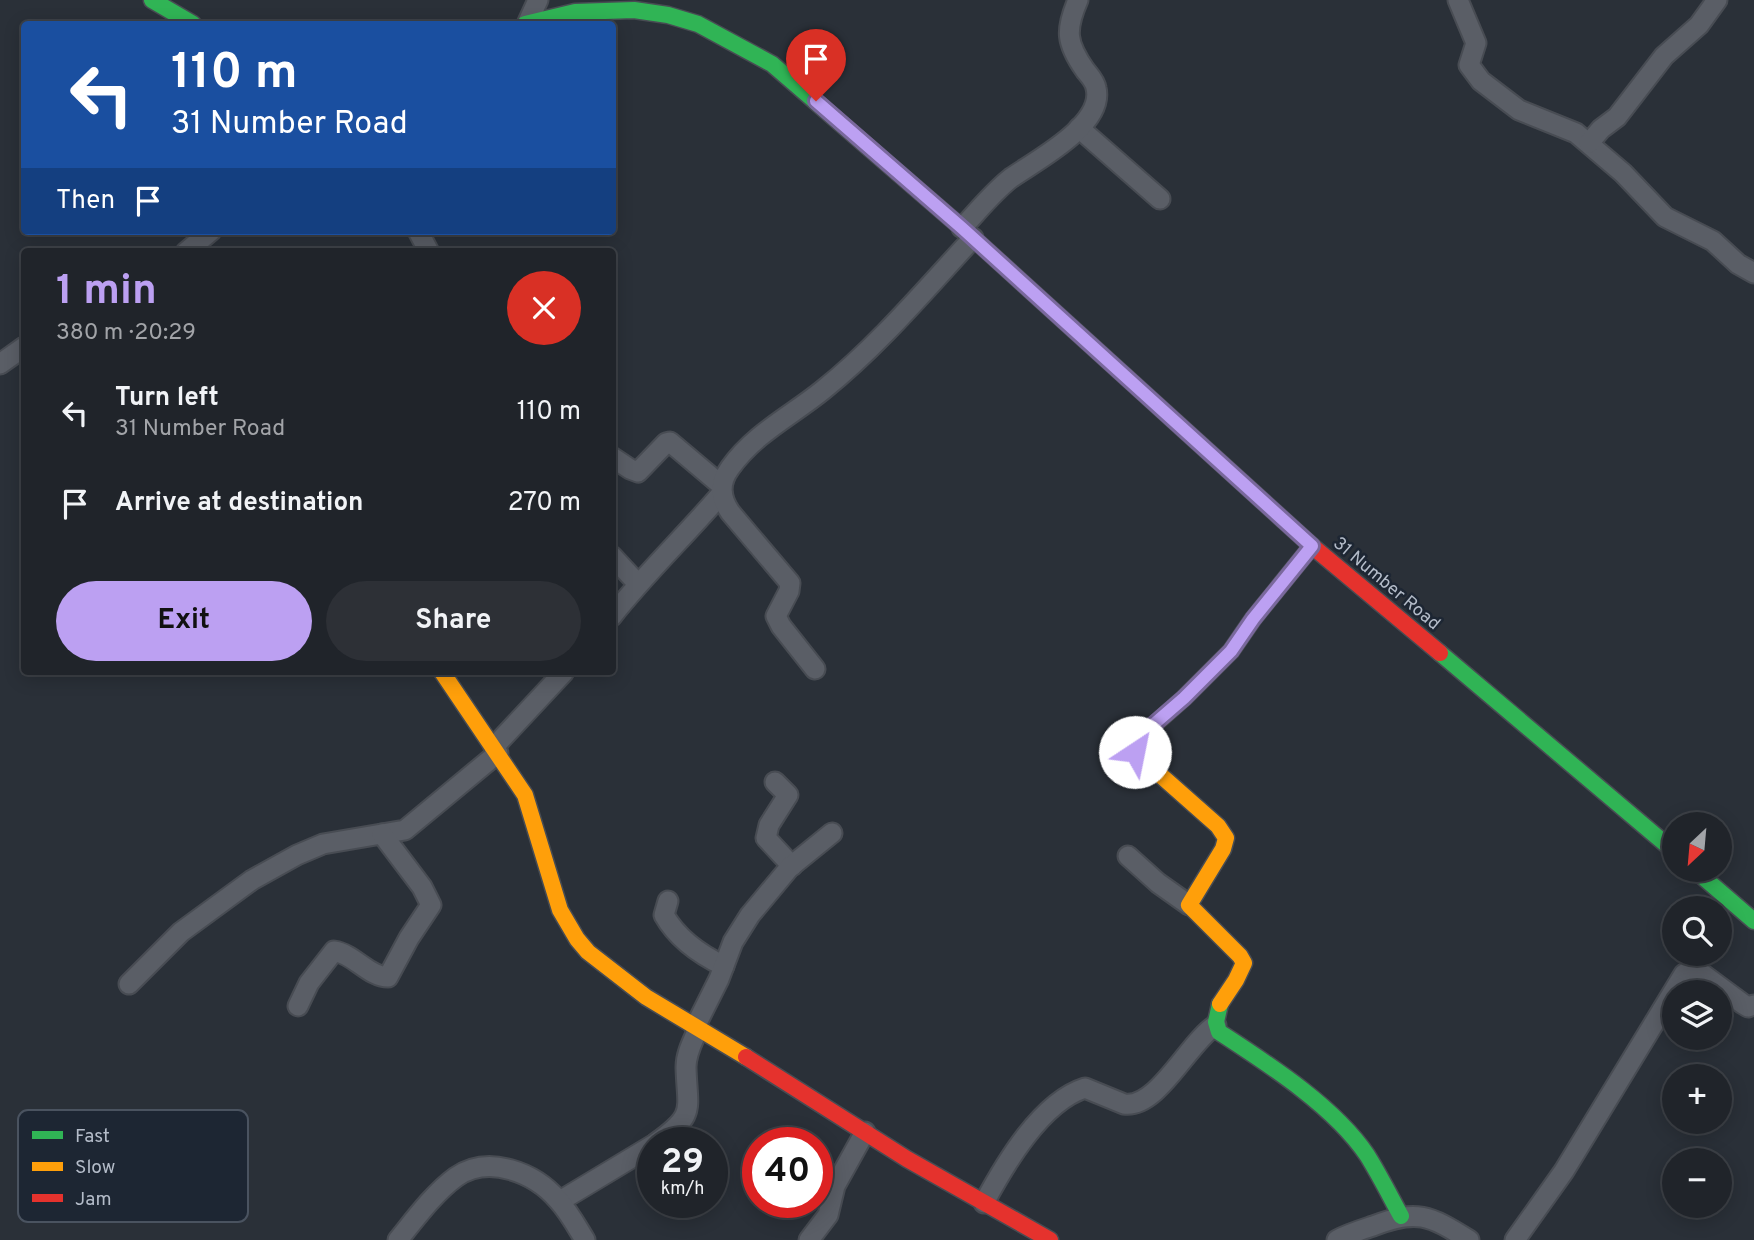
<!DOCTYPE html>
<html lang="en">
<head>
<meta charset="utf-8">
<style>
  body { margin:0; font-family:Overpass,sans-serif; background:#2d3036; color:#f1f3f6; height:100vh; display:flex; flex-direction:column; font-size:26px; white-space:nowrap }
  * { box-sizing:border-box; margin:0 }
  p { font-size:23px; color:#a2a4a8 }
  .icon { flex:none; width:38px; height:38px; fill:none; stroke:currentColor; stroke-width:2; stroke-linecap:round; stroke-linejoin:round }
  .map { position:relative; flex:1; overflow:hidden }
  .details { position:absolute; left:21px; top:248px; width:595px; height:427px; display:flex; flex-direction:column; background:#20242a; border-radius:7px; box-shadow:0 4px 18px #0003,0 0 0 2px #3d4147 }
  .details>* { flex:none }
  .guide { position:absolute; left:21px; top:21px; width:595px; height:214px; border-radius:7px; box-shadow:0 4px 18px #0003,0 0 0 2px #3d4147; background:#1a4fa0; color:#fff; overflow:hidden }
  .needle { width:46px; rotate:206deg }
  .fabs { position:absolute; left:1662px; top:812px; display:grid; gap:14px }
  .fabs a { display:grid; place-items:center; width:70px; height:70px; border-radius:50%; background:#20242a; box-shadow:0 4px 18px #0003,0 0 0 2px #3d4147; font-size:35px }
  .speed { position:absolute; left:637px; top:1127px; display:flex; gap:14px; font-size:35px; font-weight:700; text-align:center }
  .speed>* { display:grid; place-content:center; width:91px; height:91px; border-radius:50%; background:#20242a; box-shadow:0 4px 18px #0003,0 0 0 2px #3d4147; line-height:1 }
  .speed small { font-size:18px; font-weight:400 }
  .speed .limit { border:10px solid #d22; background:#fff; color:#111 }
  .pin { position:absolute; display:grid; place-items:center; width:60px; height:60px; color:#fff; margin:-72px -30px; border-radius:50% 50% 50% 0; rotate:-45deg; box-shadow:0 0 7px #0007 }
  .pin .icon { rotate:45deg }
  .me { position:absolute; width:77px; margin:-38px; rotate:34deg; stroke-linejoin:round; filter:drop-shadow(0 0 5px #0008) }
  .turn { display:flex; align-items:center; gap:24px; height:147px; padding:0 35px; font-size:32px }
  .turn .icon { width:91px; height:91px; stroke-width:2.5 }
  .turn b { display:block; font-size:49px; line-height:60px }
  .then { display:flex; align-items:center; height:66px; padding:0 35px; background:#0003; gap:14px; font-size:26px }
  .round { display:grid; place-items:center; flex:none; width:74px; height:74px; border-radius:37px; background:#2d3036 }
  .head { display:flex; align-items:center; justify-content:space-between; height:119px; padding:0 35px }
  h1 { font-size:42px; font-weight:700; line-height:52px; color:#bca0f2 }
  .action { display:flex; gap:14px; margin-top:auto; padding:14px 35px }
  .action a { flex:1; height:80px; border-radius:42px; background:#bca0f2; color:#111; font-size:28px; font-weight:700; line-height:80px; text-align:center }
  .action a+a { background:#2d3036; color:#f1f3f6 }
  ul { padding:0; list-style:none }
  li { display:flex; align-items:center; gap:21px; height:91px; padding:0 35px }
  li div { flex:1 }
  li b { display:block; font-size:26px }
  li em { font-style:normal }
  .map>svg:first-child { display:block }
  .lines { fill:none; stroke-linecap:round; stroke-linejoin:round }
  .street-casing { stroke:#484c53; stroke-width:23 }
  .fast-casing { stroke:#484c53; stroke-width:19 }
  .slow-casing { stroke:#484c53; stroke-width:19 }
  .jam-casing { stroke:#484c53; stroke-width:19 }
  .street { stroke:#5a5e66; stroke-width:19 }
  .fast { stroke:#30b455; stroke-width:16 }
  .slow { stroke:#ff9f0a; stroke-width:16 }
  .jam { stroke:#e5322d; stroke-width:16 }
  .route-casing { stroke:#7a689d; stroke-width:18 }
  .route { stroke:#bca0f2; stroke-width:12 }
  .labels { text-anchor:middle; stroke-width:5; stroke-linejoin:round; paint-order:stroke }
  .street-label { font-size:18px; fill:#b4bcc9; stroke:#1d2633 }
  .key { fill:#1d2633; stroke:#4a5360; stroke-width:2 }
  .key-label { font-size:19px; fill:#b4bcc9 }
</style>
</head>
<body>
<div class="map">
<svg width="1754" height="1240" viewBox="0 0 1754 1240">
  <rect width="100%" height="100%" fill="#2a3038"/>
  <g class="lines">
    <g class="street-casing">
      <g id="street">
        <polyline points="1458,0 1476,43 1469,65 1481,81 1519,110 1576,133 1623,173 1665,217 1713,241 1738,264 1754,273"/>
        <polyline points="527,24 538,0"/>
        <polyline points="1079,128 1160,199"/>
        <polyline points="1589,143 1601,129 1617,117 1664,56 1699,25 1717,0"/>
        <path d="M 962,228 C 978,211 993,192 1011,178 C 1035,161 1105,125 1096,88 C 1095,81 1089,75 1085,70 C 1066,43 1065,30 1078,0"/>
        <polyline points="418,231 429,252"/>
        <polyline points="186,252 211,231"/>
        <polyline points="0,364 24,347"/>
        <polyline points="612,457 630,469 638,472 666,443 670,442 721,485"/>
        <polyline points="612,556 638,584"/>
        <path d="M 612,616 C 646,573 686,535 722,493"/>
        <path d="M 815,669 L 781,626 L 776,616 L 789,591 L 790,583 L 730,512 C 720,497 719,483 730,468 C 755,433 791,416 823,390 C 878,346 925,290 973,238"/>
        <polyline points="494,747 564,672"/>
        <polyline points="775,782 788,795 769,825 766,838 792,866"/>
        <polyline points="1128,856 1158,883 1189,905"/>
        <path d="M 668,901 L 664,915 C 677,938 701,955 724,966"/>
        <polyline points="129,984 181,932 252,880 297,855 323,844 405,830 498,753"/>
        <path d="M 298,1006 L 309,983 L 334,951 C 354,954 369,977 388,977 L 409,938 L 431,905 L 422,887 L 382,834"/>
        <polyline points="695,1027 719,979 733,942 750,915 790,867 832,833"/>
        <path d="M 656,1143 C 697,1114 687,1110 686,1067 C 686,1053 693,1041 698,1029"/>
        <polyline points="560,1201 653,1145"/>
        <path d="M 984,1203 C 1005,1164 1041,1102 1085,1088 L 1124,1104 C 1158,1109 1189,1041 1216,1025"/>
        <path d="M 398,1240 C 415,1219 434,1193 456,1177 C 489,1154 535,1173 558,1200 C 569,1212 577,1227 585,1240"/>
        <polyline points="809,1240 828,1215 835,1186 865,1132"/>
        <path d="M 1337,1240 C 1348,1234 1361,1230 1373,1226 C 1417,1209 1429,1215 1469,1240"/>
        <polyline points="1515,1240 1564,1171 1684,974 1692,969 1697,970 1743,1004 1748,1007 1754,1005"/>
      </g>
    </g>
    <g class="fast-casing">
      <g id="fast">
        <polyline points="152,0 193,24"/>
        <polyline points="525,24 575,12 634,10 668,15 698,24 772,64 962,228 1126,377"/>
        <polyline points="1440,653 1675,852"/>
        <polyline points="1695,870 1754,921"/>
        <path d="M 1220,1004 L 1216,1022 L 1219,1032 C 1268,1064 1334,1106 1367,1155 C 1379,1174 1390,1196 1401,1216"/>
      </g>
    </g>
    <g class="slow-casing">
      <g id="slow">
        <polyline points="442,672 525,795 560,910 577,939 588,952 646,997 746,1057"/>
        <polyline points="1220,1004 1236,980 1244,963 1240,956 1189,905 1223,849 1226,838 1218,826 1140,757 1135,747 1140,737 1184,698 1231,651 1253,619 1312,546"/>
      </g>
    </g>
    <g class="jam-casing">
      <g id="jam">
        <polyline points="1126,377 1312,546 1440,653"/>
        <polyline points="746,1057 907,1159 1050,1240"/>
      </g>
    </g>
    <use href="#street" class="street"/>
    <use href="#fast" class="fast"/>
    <use href="#slow" class="slow"/>
    <use href="#jam" class="jam"/>
  </g>
  <g class="lines">
    <g class="route-casing">
      <polyline id="route" points="816,101 962,228 1312,546 1253,619 1231,651 1184,698 1139,737 1135,747 1135,752"/>
    </g>
    <use href="#route" class="route"/>
  </g>
  <g class="labels">
    <g class="street-label">
      <text transform="translate(1387 583) rotate(40)" y="6">31 Number Road</text>
    </g>
  </g>
  <rect x="18" y="1110" width="230" height="112" rx="10" class="key"/>
  <rect x="32" y="1131" width="31" height="8" fill="#30b455"/>
  <rect x="32" y="1162" width="31" height="9" fill="#ff9f0a"/>
  <rect x="32" y="1194" width="31" height="8" fill="#e5322d"/>
  <g class="key-label">
    <text x="75" y="1142">Fast</text>
    <text x="75" y="1173">Slow</text>
    <text x="75" y="1205">Jam</text>
  </g>
</svg>
<div class="fabs">
<a><svg class="needle" viewBox="-14 -14 28 28"><path d="M0-13l5 13h-10z" fill="#e53935"/><path d="M0 13l5-13h-10z" fill="#a2a4a8"/></svg></a>
<a><svg class="icon" aria-label="search" viewBox="0 0 24 24"><circle cx="10" cy="10" r="6"/><path d="M15 15l6 6"/></svg></a>
<a><svg class="icon" aria-label="layers" viewBox="0 0 24 24"><path d="M12 4l9 5-9 5-9-5zM3 14l9 5 9-5"/></svg></a>
<a>+</a>
<a>−</a>
</div>
<div class="speed"><div>29<small>km/h</small></div><div class="limit">40</div></div>
<div class="pin" style="left:816px;top:101px;background:#d93025"><svg class="icon" aria-label="arrive" viewBox="0 0 24 24"><path d="M6 21V4h12l-3 4 3 4H6"/></svg></div>
<svg class="me" style="left:1135px;top:752px" viewBox="-20 -20 40 40"><circle r="19" fill="#fff"/><path d="M0-13L10 11 0 6-10 11z" fill="#bca0f2"/></svg>
<div class="guide">
<div class="turn"><svg class="icon" aria-label="left" viewBox="0 0 24 24"><path d="M17 20v-9H6M10 6l-5 5 5 5"/></svg><div><b>110 m</b>31 Number Road</div></div>
<div class="then">Then<svg class="icon" aria-label="arrive" viewBox="0 0 24 24"><path d="M6 21V4h12l-3 4 3 4H6"/></svg></div>
</div>
<section class="details">
<div class="head"><div><h1>1 min</h1><p>380 m · 20:29</p></div><a class="round" style="background:#d93025;color:#fff"><svg class="icon" aria-label="close" viewBox="0 0 24 24"><path d="M6 6l12 12M18 6L6 18"/></svg></a></div>
<ul>
<li><svg class="icon" aria-label="left" viewBox="0 0 24 24"><path d="M17 20v-9H6M10 6l-5 5 5 5"/></svg><div><b>Turn left</b><p>31 Number Road</p></div><em>110 m</em></li>
<li><svg class="icon" aria-label="arrive" viewBox="0 0 24 24"><path d="M6 21V4h12l-3 4 3 4H6"/></svg><div><b>Arrive at destination</b></div><em>270 m</em></li>
</ul>
<div class="action"><a>Exit</a><a>Share</a></div>
</section>
</div>
</body>
</html>
